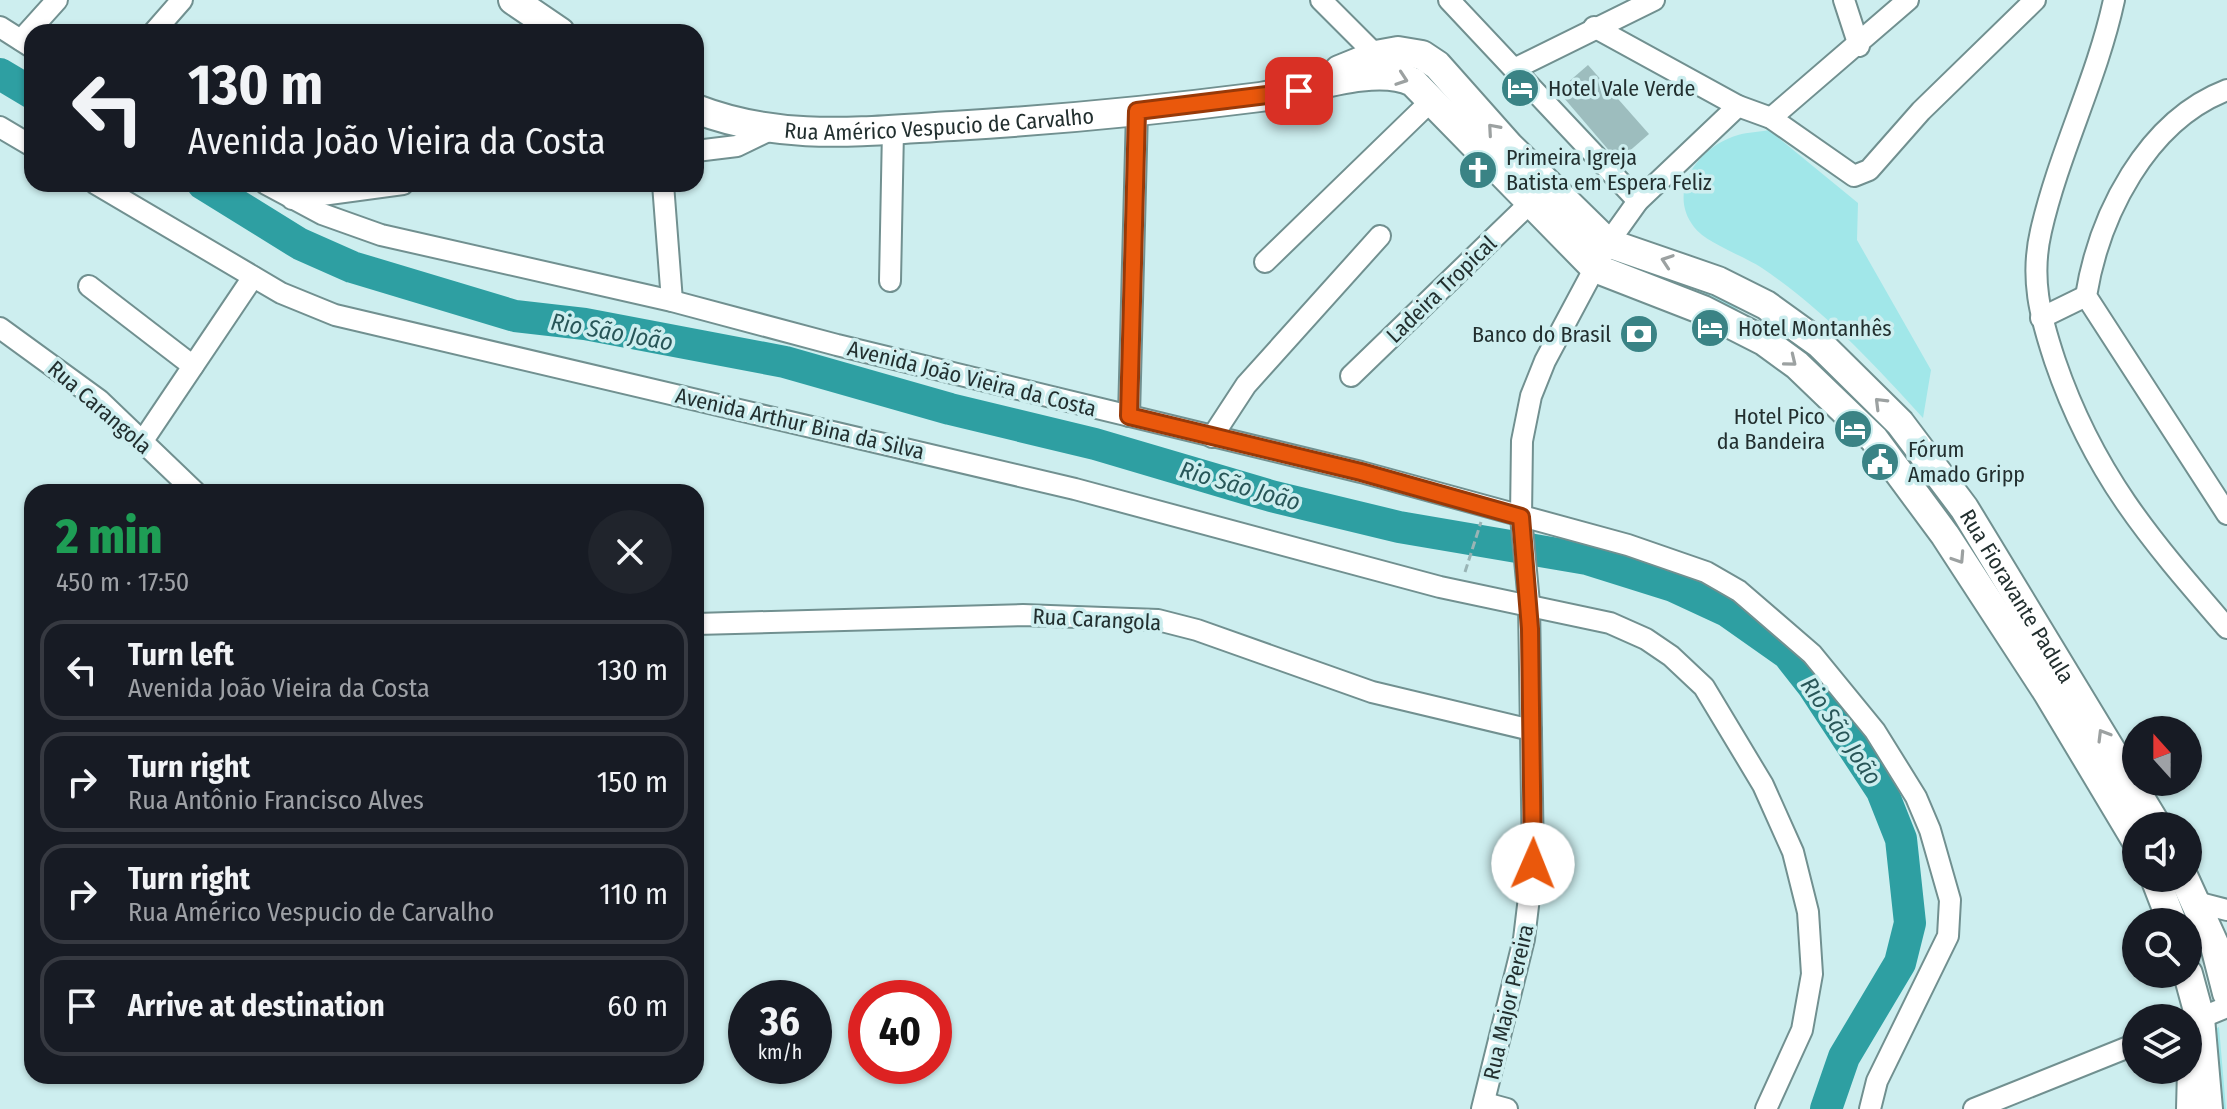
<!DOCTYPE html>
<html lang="en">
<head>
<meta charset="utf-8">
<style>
  body { margin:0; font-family:"Fira Sans Condensed",sans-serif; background:#20242c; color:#f1f3f6; height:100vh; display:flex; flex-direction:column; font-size:30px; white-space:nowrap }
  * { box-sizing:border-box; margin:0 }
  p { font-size:26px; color:#9ea1a6 }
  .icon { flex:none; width:44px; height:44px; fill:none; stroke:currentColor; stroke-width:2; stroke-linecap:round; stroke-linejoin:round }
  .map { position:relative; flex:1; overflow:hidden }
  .panel { position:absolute; left:24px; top:484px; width:680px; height:600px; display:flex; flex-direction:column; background:#171b24; border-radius:24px; box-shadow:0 2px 6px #0004 }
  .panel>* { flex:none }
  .hud { position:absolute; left:24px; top:24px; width:680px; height:168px; border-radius:24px; box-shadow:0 2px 6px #0004; background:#171b24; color:#f1f3f6; overflow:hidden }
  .needle { width:52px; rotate:339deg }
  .controls { position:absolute; left:2122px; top:716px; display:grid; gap:16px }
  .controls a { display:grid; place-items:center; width:80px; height:80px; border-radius:50%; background:#171b24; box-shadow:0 2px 6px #0004; font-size:40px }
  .speed { position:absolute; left:728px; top:980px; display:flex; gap:16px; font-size:40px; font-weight:700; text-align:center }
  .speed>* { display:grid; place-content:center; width:104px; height:104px; border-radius:50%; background:#171b24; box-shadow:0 2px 6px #0004; line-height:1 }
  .speed small { font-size:20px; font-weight:400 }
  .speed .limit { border:12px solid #d22; background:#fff; color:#111 }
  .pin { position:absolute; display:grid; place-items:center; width:68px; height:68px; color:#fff; margin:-34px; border-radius:16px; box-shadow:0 4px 12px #0006 }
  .me { position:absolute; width:88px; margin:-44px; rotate:1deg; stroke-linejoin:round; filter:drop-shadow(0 0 6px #0008) }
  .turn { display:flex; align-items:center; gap:28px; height:168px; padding:0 32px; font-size:36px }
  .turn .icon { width:104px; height:104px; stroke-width:2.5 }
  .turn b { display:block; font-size:56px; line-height:68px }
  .round { display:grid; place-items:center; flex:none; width:84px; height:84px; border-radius:42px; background:#20242c }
  .headline { display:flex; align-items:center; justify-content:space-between; height:136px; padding:0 32px }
  h1 { font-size:48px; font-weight:800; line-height:60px; color:#1e9e55 }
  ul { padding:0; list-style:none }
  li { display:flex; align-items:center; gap:24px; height:100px; margin:0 16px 12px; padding:0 16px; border:4px solid #363941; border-radius:24px }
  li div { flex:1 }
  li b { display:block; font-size:30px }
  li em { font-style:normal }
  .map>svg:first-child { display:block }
  .green { fill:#a1e7e9 }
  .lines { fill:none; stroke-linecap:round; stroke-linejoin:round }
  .river { stroke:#2e9fa2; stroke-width:32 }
  .building { fill:#9dbdbe }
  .minor-casing { stroke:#719090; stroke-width:24 }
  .highway-casing { stroke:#719090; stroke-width:32 }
  .path { stroke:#99b4b5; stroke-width:3; stroke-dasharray:8 4; stroke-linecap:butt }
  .minor { stroke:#fff; stroke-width:20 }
  .highway { stroke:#fff; stroke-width:28 }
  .oneway { stroke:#9ca1a1 }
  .route-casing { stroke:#983908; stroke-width:20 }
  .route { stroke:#ea580c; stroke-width:14 }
  .labels { text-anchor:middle; stroke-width:7; stroke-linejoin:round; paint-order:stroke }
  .poi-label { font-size:22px; fill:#222f2f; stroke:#cdeeef; text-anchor:start }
  .street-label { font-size:22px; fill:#222f2f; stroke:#cdeeef }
  .water-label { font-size:24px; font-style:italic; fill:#285658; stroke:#cdeeef }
</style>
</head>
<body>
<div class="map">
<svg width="2227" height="1109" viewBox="0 0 2227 1109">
  <rect width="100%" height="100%" fill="#cdeeef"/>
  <g class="green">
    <path d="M 1769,130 L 1858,203 L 1857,240 L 1931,370 L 1923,418 C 1874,364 1823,309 1762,268 C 1744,256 1706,243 1694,227 C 1666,191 1699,146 1738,135 C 1748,132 1759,132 1769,130 Z"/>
    <polygon points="1643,267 1727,296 1742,315 1646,276"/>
    <polygon points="2219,1027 2226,1109 2219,1109 2213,1030"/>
  </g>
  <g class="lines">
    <g class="river">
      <polyline points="0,74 32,93"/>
      <polyline points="203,184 300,244 352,267 515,316 585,324 785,362 950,409 1095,444 1271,496 1399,527 1587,559 1673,586 1727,611 1788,654 1813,686 1882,791 1901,839 1910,923 1900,963 1844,1057 1826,1109"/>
    </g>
  </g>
  <polygon class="building" points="1588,65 1649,134 1618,161 1558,91"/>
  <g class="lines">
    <g class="minor-casing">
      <g id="minor">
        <polyline points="1321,0 1376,55"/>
        <polyline points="1449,0 1638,201"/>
        <polyline points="1844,0 1859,46"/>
        <path d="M 2114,0 C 2097,79 2059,152 2041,231 C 2030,278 2040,316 2055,361 C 2094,475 2150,539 2227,628"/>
        <polyline points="0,27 30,46"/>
        <polyline points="1594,27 1738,106 1771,118 1854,176 1869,170 1921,111 2035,0"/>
        <polyline points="154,32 182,0"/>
        <polyline points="21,40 57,0"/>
        <polyline points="1514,69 1654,0"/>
        <path d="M 2227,90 C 2146,121 2099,216 2086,296 L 2227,514"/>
        <polyline points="1771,118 1908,0"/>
        <polyline points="0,127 32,146"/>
        <polyline points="696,151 737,146 768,131"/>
        <polyline points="96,184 281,293 335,315 1075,489 1440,587 1610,623 1646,639 1671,656 1704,687 1763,785 1793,852 1808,912 1812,974 1802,1030 1766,1109"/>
        <polyline points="266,184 322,214 381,235 672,301 837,345 1361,472 1628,545 1706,572 1739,591 1812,654 1875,731 1916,797 1930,830 1950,900 1948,936 1877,1081 1870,1109"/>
        <polyline points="663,184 672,301"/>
        <polyline points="292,199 403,184"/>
        <polyline points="1265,262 1433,99"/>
        <polyline points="890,281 893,130"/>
        <polyline points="89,286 193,366"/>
        <polyline points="2041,318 2086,296"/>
        <polyline points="0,328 99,400 195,492"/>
        <polyline points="1351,376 1531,202"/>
        <polyline points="1129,416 1137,111"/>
        <polyline points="1212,437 1246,385 1380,236"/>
        <polyline points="142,442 253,277"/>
        <polyline points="696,624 1023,615 1158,620 1197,630 1372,692 1531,730"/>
        <polyline points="2196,902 2227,910"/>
        <polyline points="2188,1023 2227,1007"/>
        <polyline points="1485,1103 1507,1109"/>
        <polyline points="1482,1109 1524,939 1533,864 1529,603 1521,517 1522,441 1531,396 1545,361 1608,243 1638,201 1738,106"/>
        <polyline points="1974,1109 2136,1044"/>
        <polyline points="2187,1109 2188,1070"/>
      </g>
    </g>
    <g class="highway-casing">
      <g id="highway">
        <polyline points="513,0 560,32"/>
        <path id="s1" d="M 1339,70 L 1376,55 L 1398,51 L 1422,55 L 1437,65 L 1509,146 L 1608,243 L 1718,281 L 1766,305 L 1820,344 L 1900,423 L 1964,508 L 2157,826"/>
        <path id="s2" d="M 696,109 C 781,142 863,131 953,126 C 1055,120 1158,110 1260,97 C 1303,91 1375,63 1413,82 L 1595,268 L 1703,310 L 1764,341 L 1797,365 L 1874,439 L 1945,535 L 2048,693 L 2136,840"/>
        <polyline points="2155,878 2172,922"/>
        <polyline points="2184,878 2215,946 2227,993"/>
        <polyline points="2188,974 2200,1018 2208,1109"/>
      </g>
    </g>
    <polyline class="path" points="1465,572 1481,522"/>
    <use href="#minor" class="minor"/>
    <use href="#highway" class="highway"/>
  </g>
  <defs><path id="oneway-chevron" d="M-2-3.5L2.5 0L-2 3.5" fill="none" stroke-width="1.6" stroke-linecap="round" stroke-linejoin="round" transform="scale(2)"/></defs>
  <g class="oneway">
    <use href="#oneway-chevron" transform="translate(1402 79) rotate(19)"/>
    <use href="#oneway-chevron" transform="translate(1493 129) rotate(-131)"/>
    <use href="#oneway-chevron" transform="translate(1667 261) rotate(-161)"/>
    <use href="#oneway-chevron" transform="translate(1791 361) rotate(39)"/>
    <use href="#oneway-chevron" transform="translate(1880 403) rotate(-135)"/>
    <use href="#oneway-chevron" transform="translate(1959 558) rotate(57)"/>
    <use href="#oneway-chevron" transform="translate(2103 735) rotate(-121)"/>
  </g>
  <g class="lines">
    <g class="route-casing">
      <polyline id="route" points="1299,91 1137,111 1129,416 1361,472 1521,517 1530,629 1533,864"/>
    </g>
    <use href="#route" class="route"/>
  </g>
  <defs>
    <g id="hotel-disc" transform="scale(2)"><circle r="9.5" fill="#3a8385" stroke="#cdeeef"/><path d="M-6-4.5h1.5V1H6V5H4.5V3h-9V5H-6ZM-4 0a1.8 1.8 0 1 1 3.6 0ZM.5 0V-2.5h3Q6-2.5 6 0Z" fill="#fff"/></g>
    <g id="church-disc" transform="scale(2)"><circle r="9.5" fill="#3a8385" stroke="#cdeeef"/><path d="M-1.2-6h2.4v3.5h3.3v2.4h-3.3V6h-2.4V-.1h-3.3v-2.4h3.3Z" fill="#fff"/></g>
    <g id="bank-disc" transform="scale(2)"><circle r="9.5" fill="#3a8385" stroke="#cdeeef"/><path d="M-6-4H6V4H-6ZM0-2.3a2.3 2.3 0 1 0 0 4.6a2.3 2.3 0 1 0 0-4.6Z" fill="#fff"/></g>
    <g id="civic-disc" transform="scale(2)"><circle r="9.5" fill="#3a8385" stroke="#cdeeef"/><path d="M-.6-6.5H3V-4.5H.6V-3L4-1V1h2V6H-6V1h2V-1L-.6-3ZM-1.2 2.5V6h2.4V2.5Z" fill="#fff"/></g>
  </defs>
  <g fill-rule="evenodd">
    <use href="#hotel-disc" x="1520" y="88"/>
    <use href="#church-disc" x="1478" y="170"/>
    <use href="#hotel-disc" x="1710" y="328"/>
    <use href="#bank-disc" x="1639" y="334"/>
    <use href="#hotel-disc" x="1853" y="429"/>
    <use href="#civic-disc" x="1880" y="462"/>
  </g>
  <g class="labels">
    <g class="poi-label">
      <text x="1548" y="96">Hotel Vale Verde</text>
      <text x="1506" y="165">Primeira Igreja<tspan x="1506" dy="25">Batista em Espera Feliz</tspan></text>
      <text x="1738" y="336">Hotel Montanhês</text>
      <text x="1611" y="342" text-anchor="end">Banco do Brasil</text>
      <text x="1825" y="424" text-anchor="end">Hotel Pico<tspan x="1825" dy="25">da Bandeira</tspan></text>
      <text x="1908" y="457">Fórum<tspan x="1908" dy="25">Amado Gripp</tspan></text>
    </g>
    <g class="street-label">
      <text dy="8" stroke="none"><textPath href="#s2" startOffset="246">Rua Américo Vespucio de Carvalho</textPath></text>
      <text transform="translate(1441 289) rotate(-44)" y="8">Ladeira Tropical</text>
      <text transform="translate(972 378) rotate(14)" y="8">Avenida João Vieira da Costa</text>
      <text transform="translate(100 407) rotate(41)" y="8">Rua Carangola</text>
      <text transform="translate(800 423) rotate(13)" y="8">Avenida Arthur Bina da Silva</text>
      <text dy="8" stroke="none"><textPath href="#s1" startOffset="910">Rua Fioravante Padula</textPath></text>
      <text transform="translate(1097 619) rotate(3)" y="8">Rua Carangola</text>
      <text transform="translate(1508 1002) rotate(-77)" y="8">Rua Major Pereira</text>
    </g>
    <g class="water-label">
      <text transform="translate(612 332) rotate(10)" y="8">Rio São João</text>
      <text transform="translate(1240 486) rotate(16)" y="8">Rio São João</text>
      <text transform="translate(1841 731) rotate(56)" y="8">Rio São João</text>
    </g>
  </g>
</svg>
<div class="controls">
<a><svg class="needle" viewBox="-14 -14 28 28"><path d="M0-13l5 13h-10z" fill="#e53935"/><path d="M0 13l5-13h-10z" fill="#9ea1a6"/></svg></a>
<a><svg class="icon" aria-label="sound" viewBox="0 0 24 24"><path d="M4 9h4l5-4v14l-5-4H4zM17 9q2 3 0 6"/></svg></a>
<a><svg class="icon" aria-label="search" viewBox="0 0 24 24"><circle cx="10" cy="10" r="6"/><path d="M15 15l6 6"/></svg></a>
<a><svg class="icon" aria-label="layers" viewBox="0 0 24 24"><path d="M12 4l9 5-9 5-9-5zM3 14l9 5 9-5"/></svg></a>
</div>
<div class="speed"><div>36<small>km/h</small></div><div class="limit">40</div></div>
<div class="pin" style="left:1299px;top:91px;background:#d93025"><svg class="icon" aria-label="arrive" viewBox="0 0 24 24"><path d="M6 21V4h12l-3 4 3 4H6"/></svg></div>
<svg class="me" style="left:1533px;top:864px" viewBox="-20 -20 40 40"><circle r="19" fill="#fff"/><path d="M0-13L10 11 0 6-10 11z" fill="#ea580c"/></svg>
<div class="hud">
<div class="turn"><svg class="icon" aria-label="left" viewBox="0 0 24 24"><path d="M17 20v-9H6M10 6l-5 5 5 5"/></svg><div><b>130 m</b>Avenida João Vieira da Costa</div></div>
</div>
<section class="panel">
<div class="headline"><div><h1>2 min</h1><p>450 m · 17:50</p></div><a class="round"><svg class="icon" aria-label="close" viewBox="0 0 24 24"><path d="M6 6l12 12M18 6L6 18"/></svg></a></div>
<ul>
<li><svg class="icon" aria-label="left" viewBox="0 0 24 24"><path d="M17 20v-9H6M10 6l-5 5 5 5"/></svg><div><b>Turn left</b><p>Avenida João Vieira da Costa</p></div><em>130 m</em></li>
<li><svg class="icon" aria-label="right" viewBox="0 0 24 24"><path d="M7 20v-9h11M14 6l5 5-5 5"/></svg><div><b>Turn right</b><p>Rua Antônio Francisco Alves</p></div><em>150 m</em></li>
<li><svg class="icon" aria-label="right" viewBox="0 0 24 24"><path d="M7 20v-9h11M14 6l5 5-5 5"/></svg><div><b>Turn right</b><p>Rua Américo Vespucio de Carvalho</p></div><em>110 m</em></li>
<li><svg class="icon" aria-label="arrive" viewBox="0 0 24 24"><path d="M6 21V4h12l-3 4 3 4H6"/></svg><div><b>Arrive at destination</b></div><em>60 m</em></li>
</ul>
</section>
</div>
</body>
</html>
